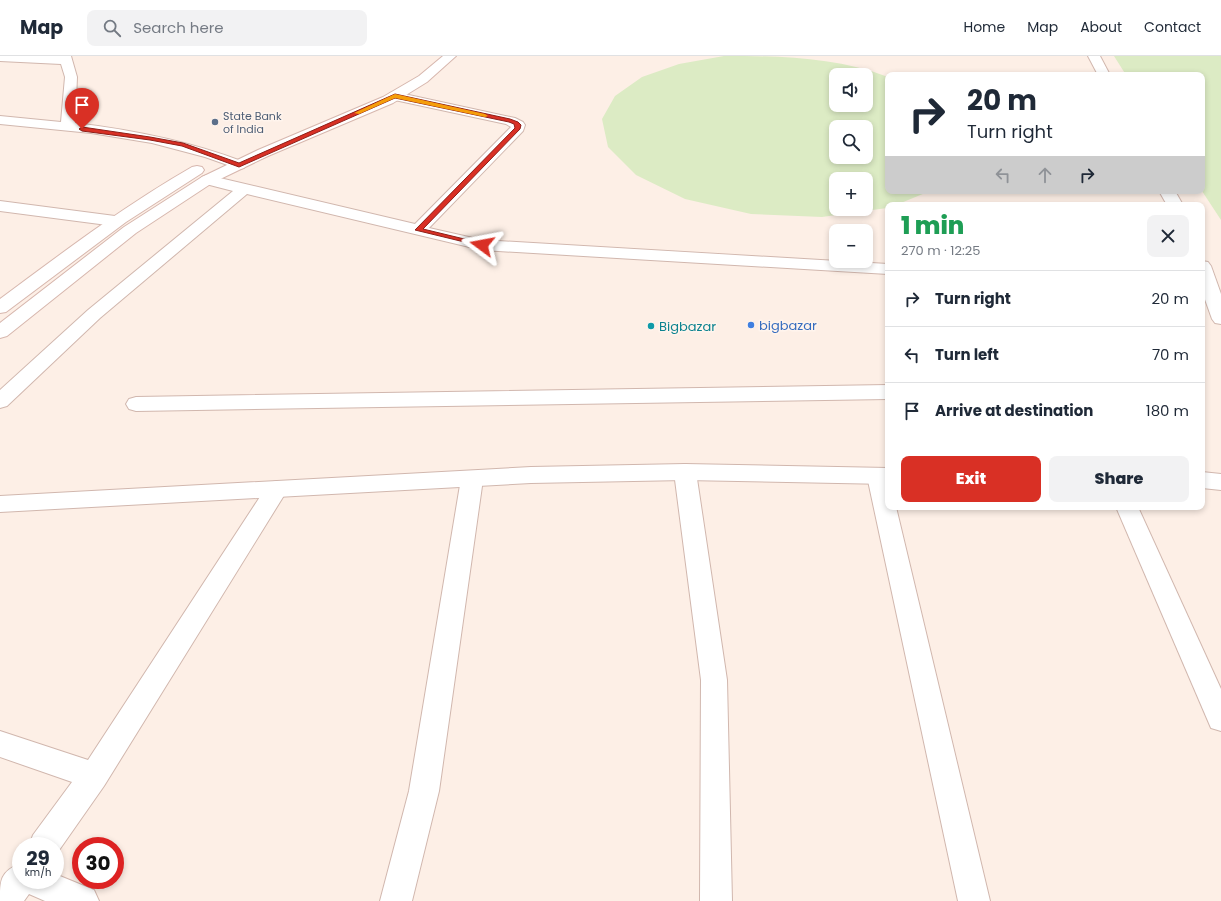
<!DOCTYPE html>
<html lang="en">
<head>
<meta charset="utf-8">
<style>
  body { margin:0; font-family:Poppins,sans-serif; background:#f2f2f3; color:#1f2937; height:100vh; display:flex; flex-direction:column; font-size:15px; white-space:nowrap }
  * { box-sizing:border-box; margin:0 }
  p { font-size:13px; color:#747a83 }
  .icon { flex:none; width:22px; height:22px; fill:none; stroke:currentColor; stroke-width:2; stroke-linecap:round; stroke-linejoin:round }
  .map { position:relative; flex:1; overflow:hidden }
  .side { position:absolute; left:885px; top:146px; width:320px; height:308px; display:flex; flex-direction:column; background:#fff; border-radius:8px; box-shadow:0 2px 6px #0003 }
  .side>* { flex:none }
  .guide { position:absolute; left:885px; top:16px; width:320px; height:122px; border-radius:8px; box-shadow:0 2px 6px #0003; background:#fff; color:#1f2937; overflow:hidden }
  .fabs { position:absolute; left:829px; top:12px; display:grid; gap:8px }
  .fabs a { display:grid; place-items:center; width:44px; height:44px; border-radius:8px; background:#fff; box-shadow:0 2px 6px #0003; font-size:20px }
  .speed { position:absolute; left:12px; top:781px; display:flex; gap:8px; font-size:20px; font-weight:700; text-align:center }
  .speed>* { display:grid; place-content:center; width:52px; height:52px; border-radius:50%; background:#fff; box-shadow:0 2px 6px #0003; line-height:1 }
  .speed small { font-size:10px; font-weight:400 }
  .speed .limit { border:6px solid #d22; background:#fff; color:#111 }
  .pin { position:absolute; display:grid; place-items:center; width:34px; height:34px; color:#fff; margin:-41px -17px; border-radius:50% 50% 50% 0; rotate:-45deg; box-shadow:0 0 4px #0007 }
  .pin .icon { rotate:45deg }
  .me { position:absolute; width:44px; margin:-22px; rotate:283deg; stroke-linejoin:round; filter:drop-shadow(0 0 3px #0008) }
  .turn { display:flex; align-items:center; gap:14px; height:84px; padding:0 16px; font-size:18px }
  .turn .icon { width:52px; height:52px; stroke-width:2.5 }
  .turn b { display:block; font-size:28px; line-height:34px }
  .lanes { display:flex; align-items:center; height:38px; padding:0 16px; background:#0003; justify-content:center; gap:20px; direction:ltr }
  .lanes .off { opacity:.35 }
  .round { display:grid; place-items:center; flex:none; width:42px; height:42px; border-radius:8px; background:#f2f2f3 }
  .headline { display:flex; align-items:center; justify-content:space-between; height:68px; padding:0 16px }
  h1 { font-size:24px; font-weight:800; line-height:30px; color:#1e9e55 }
  .cta { display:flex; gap:8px; margin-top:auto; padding:8px 16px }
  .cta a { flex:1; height:46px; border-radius:8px; background:#d93025; color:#fff; font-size:16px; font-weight:800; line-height:46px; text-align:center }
  .cta a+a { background:#f2f2f3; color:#1f2937 }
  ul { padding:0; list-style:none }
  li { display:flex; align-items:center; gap:12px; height:56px; padding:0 16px; border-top:1px solid #e0e1e3 }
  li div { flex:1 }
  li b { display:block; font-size:15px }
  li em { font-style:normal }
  header { display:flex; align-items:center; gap:24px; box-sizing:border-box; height:56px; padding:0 20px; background:#fff; border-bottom:1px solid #e0e1e3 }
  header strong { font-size:19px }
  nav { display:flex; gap:22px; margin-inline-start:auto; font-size:14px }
  .search { width:280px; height:36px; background:#f2f2f3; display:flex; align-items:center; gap:10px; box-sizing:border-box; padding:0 14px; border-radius:8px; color:#747a83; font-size:15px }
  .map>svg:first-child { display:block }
  .green { fill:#dcebc4; fill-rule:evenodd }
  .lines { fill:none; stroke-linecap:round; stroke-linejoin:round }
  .minor-casing { stroke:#d1b7ae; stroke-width:2 }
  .tertiary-casing { stroke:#d1b7ae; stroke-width:2 }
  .secondary-casing { stroke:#d7b7ae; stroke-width:2 }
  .minor { fill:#fff; fill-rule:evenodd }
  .tertiary { fill:#fff; fill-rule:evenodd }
  .secondary { fill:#fff; fill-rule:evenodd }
  .route { fill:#d93025; stroke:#8d1f18 }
  .slow { fill:#f59e0b }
  .service-dot { fill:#5c6f8a; stroke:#fff4ed; stroke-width:1.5 }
  .shop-dot { fill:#3f7fe0; stroke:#fff4ed; stroke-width:1.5 }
  .culture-dot { fill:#0f9aa8; stroke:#fff4ed; stroke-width:1.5 }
  .labels { text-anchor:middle; stroke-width:3; stroke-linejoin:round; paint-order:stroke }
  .far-service-label { font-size:11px; fill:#4e5e75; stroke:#fff4ed; text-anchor:start }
  .shop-label { font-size:13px; fill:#366cbe; stroke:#fff4ed; text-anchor:start }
  .culture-label { font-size:13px; fill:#0d838f; stroke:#fff4ed; text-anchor:start }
</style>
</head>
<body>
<header>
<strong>Map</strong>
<div class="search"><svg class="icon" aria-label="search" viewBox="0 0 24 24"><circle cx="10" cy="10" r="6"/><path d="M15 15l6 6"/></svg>Search here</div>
<nav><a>Home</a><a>Map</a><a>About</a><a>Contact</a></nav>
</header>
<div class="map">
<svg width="1221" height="845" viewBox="0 0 1221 845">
  <rect width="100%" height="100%" fill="#fdefe6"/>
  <g class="green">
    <path d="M 724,0 C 780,0 835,1 888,21 L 888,135 L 930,135 L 896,149 L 888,149 L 887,152 L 822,161 L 751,158 L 685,143 L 636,119 L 608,91 L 602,63 L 615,40 L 642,21 L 679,8 ZM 836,19 L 866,19 L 866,49 L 836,49 ZM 836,71 L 866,71 L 866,101 L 836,101 ZM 836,123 L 866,123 L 866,153 L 836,153 Z"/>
    <polygon points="1114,0 1221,0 1221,164 1202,135 1202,19 1126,19"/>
  </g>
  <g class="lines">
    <g class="minor-casing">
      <g id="minor">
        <path d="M 0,0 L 71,0 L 77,21 L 75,67 C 133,74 189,85 244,106 L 246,109 L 244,112 L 239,113 L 205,101 L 152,87 L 91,77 L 0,68 L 0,60 L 61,66 L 65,21 L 61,8 L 0,5 Z"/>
        <polygon points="1088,0 1100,0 1110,19 1098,19"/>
        <polygon points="395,36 515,62 523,66 525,69 523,75 429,172 482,184 888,208 888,218 482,194 247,138 100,262 7,350 0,352 0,334 88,254 233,135 202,127 199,124 202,121 207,119 415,168 511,71 506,68 390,43 388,40 390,37"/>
        <polygon points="1159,135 1175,135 1183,149 1167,149"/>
        <polygon points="0,145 115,160 121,162 123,165 121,168 115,170 0,155"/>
        <polygon points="1202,205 1208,206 1211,210 1221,238 1221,268 1215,267 1212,263 1202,235"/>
        <polygon points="888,329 888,343 136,355 129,353 126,348 129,343 136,341"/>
        <polygon points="685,408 693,410 696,416 727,624 732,845 700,845 701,624 674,416 677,410"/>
        <polygon points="878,412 886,414 888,418 888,451 896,451 990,845 958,845 867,420 870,414"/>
        <polygon points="472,415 480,417 483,423 439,735 412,845 380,845 409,735 461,423 464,417"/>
        <polygon points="277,425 285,427 288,433 104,730 55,800 55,790 29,790 33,779 72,726 0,701 0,675 88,704 269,427"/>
        <polygon points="1116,451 1138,451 1221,633 1221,675 1211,672"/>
        <path d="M 21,807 L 21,824 L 55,824 L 55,818 L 94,834 L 99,845 L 45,845 L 29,838 L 24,845 L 0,845 C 0,824 0,816 21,807 Z"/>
      </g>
    </g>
    <g class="tertiary-casing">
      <g id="tertiary">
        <polygon points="685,408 888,412 888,428 685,424 531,427 0,456 0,440 531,411"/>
        <polygon points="1202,416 1221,418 1221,434 1202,432"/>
      </g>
    </g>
    <g class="secondary-casing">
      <g id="secondary">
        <polygon points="443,0 456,0 427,26 393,47 268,100 212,127 136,177 7,280 0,282 0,267 124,171 202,121 258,94 383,41 419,20"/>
        <path d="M 197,110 L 202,111 L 204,114 L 202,117 L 126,166 L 6,256 L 0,257 L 0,243 C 62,197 124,150 192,111 Z"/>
      </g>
    </g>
    <use href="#minor" class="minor"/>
    <use href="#tertiary" class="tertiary"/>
    <use href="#secondary" class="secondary"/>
  </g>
  <polygon class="route" points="395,38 510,63 518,66 521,69 520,73 423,173 485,188 485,191 415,174 515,72 514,68 509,66 395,42 239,111 182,90 150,84 82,75 79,73 82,71 150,81 183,87 239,107"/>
  <polygon class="slow" points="395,38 485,58 488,60 485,61 395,42 359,58 354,57"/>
  <circle class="service-dot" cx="215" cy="66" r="4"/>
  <circle class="shop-dot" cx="751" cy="269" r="4"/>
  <circle class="culture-dot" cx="651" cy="270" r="4"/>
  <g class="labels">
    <g class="far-service-label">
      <text x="223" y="64">State Bank<tspan x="223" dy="13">of India</tspan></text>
    </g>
    <g class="shop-label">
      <text x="759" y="274">bigbazar</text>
    </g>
    <g class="culture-label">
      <text x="659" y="275">Bigbazar</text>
    </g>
  </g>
</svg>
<div class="fabs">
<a><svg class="icon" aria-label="sound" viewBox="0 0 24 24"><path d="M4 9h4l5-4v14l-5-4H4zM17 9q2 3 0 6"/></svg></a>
<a><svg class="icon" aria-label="search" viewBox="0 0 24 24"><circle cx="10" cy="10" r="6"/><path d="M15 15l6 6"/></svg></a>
<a>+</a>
<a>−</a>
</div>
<div class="speed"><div>29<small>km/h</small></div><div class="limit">30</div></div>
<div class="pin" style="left:82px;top:73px;background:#d93025"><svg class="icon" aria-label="arrive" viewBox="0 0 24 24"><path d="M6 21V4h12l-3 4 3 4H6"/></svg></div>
<svg class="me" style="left:482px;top:189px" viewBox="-20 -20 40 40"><path d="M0-17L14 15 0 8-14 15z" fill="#d93025" stroke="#fff" stroke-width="4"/></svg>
<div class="guide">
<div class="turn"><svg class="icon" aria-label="right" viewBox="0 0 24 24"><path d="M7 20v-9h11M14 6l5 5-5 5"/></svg><div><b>20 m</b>Turn right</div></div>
<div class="lanes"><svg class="icon off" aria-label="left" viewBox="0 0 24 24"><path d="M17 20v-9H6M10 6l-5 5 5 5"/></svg><svg class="icon off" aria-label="ahead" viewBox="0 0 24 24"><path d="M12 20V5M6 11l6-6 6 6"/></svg><svg class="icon" aria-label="right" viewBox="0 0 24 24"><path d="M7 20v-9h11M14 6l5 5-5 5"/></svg></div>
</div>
<section class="side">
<div class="headline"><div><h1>1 min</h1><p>270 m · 12:25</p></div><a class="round"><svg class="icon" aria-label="close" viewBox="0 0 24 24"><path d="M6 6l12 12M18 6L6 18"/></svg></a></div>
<ul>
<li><svg class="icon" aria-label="right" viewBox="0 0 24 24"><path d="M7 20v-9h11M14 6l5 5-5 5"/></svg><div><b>Turn right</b></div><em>20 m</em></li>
<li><svg class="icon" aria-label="left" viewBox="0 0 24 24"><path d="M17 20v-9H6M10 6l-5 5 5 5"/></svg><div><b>Turn left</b></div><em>70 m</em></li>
<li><svg class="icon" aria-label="arrive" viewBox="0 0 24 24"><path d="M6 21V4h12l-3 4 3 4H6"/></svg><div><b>Arrive at destination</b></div><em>180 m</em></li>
</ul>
<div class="cta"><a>Exit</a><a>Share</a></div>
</section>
</div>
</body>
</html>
